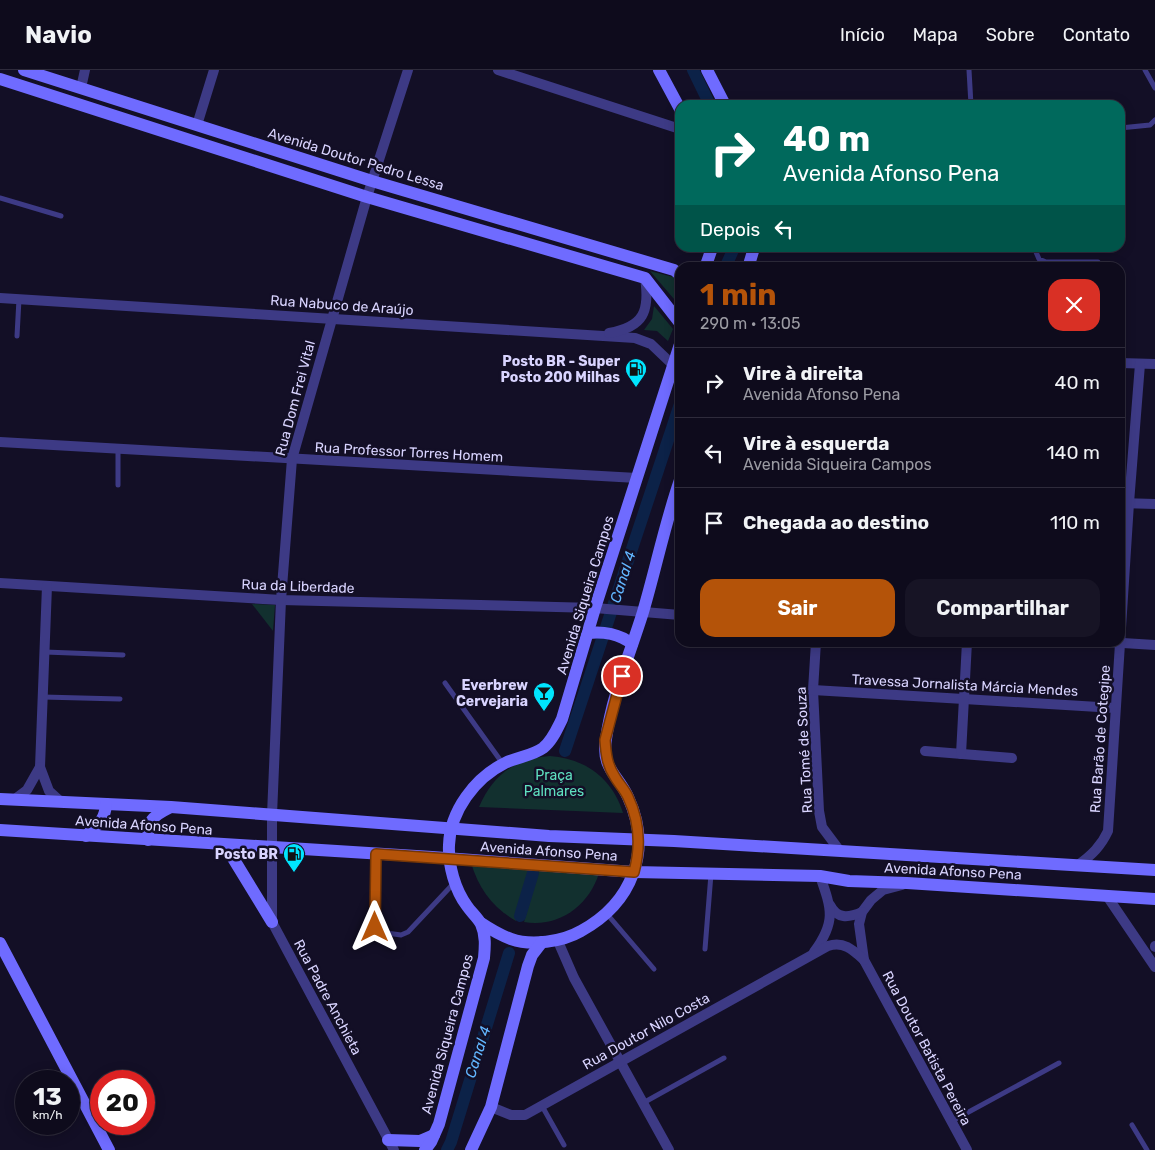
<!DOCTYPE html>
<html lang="pt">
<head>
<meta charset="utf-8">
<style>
  body { margin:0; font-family:Rubik,sans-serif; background:#171425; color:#f1f3f6; height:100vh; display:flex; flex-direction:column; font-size:19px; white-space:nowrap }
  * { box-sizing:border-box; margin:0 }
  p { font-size:16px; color:#9b9ba3 }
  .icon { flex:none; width:28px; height:28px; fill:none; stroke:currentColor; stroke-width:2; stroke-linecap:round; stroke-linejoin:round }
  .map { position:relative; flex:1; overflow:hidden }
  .side { position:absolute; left:675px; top:192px; width:450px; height:385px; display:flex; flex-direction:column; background:#0e0b1c; border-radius:15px; box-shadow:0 2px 12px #0003,0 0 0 1px #2e2b3b }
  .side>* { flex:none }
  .top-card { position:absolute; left:675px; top:30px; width:450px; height:152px; border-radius:15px; box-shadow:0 2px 12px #0003,0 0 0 1px #2e2b3b; background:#00695c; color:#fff; overflow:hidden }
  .speed { position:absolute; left:15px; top:1000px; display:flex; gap:10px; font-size:25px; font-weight:700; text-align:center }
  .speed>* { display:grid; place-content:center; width:65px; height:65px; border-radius:50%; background:#0e0b1c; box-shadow:0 2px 12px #0003,0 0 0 1px #2e2b3b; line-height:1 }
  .speed small { font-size:12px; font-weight:400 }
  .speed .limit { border:8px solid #d22; background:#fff; color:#111 }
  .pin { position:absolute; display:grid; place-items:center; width:42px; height:42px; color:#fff; margin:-21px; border:2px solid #fff; border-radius:50%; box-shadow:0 1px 5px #0007 }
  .me { position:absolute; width:55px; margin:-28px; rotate:0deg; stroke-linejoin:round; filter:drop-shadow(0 0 4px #0008) }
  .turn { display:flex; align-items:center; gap:18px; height:105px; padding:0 25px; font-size:22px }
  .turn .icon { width:65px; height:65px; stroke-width:2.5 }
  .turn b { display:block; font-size:35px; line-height:42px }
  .then { display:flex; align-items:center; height:48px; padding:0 25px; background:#0003; gap:10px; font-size:19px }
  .round { display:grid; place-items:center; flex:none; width:52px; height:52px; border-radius:15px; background:#171425 }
  .headline { display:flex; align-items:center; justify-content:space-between; height:85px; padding:0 25px }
  h1 { font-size:30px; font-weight:700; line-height:38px; color:#b45309 }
  .button { display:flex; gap:10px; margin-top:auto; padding:10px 25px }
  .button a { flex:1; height:58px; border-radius:15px; background:#b45309; color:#fff; font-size:20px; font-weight:700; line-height:58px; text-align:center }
  .button a+a { background:#171425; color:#f1f3f6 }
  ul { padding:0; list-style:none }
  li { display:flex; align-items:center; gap:15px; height:70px; padding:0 25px; border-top:1px solid #2e2b3b }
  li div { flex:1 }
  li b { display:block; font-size:19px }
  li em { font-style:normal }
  header { display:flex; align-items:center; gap:30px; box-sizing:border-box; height:70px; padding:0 25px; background:#0e0b1c; border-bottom:1px solid #2e2b3b }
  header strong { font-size:24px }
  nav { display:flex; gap:28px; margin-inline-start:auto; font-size:18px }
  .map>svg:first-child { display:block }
  .green { fill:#12302f }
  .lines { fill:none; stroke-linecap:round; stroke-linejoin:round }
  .canal { stroke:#0c2248; stroke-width:12 }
  .lane { stroke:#3d3a85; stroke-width:5 }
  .street { stroke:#3d3a85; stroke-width:10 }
  .secondary { stroke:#6f6bff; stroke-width:12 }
  .route-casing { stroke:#753606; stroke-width:12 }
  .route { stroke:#b45309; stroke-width:9 }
  .labels { text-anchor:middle; stroke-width:5; stroke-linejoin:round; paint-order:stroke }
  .street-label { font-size:14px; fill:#d9d4ff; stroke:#130f26 }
  .poi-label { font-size:14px; font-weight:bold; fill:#d9d4ff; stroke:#130f26; text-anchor:end }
  .park-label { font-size:14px; fill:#5fe0c0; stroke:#130f26 }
  .water-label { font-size:15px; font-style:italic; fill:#62b6ff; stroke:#130f26 }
</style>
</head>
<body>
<header>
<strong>Navio</strong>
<nav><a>Início</a><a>Mapa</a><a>Sobre</a><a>Contato</a></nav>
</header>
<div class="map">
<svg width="1155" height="1080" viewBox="0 0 1155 1080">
  <rect width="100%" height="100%" fill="#130f26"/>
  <g class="green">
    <polygon points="650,201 673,207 680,213 680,236"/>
    <polygon points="654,236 673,259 668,271 657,261 644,260 652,249"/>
    <polygon points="252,534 275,535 273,561"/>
    <path d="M 550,686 C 586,689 612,708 623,743 L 479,737 C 493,705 514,689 550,686 Z"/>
    <path d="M 471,793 L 532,798 L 516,851 C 493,838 479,819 471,793 Z"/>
    <path d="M 539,800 L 599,803 C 589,836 558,858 524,852 Z"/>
  </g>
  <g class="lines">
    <g class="canal">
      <polyline points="693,0 710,35"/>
      <polyline points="725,198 734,178"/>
      <polyline points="565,681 680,334"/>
      <polyline points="520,846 533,803"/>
      <polyline points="447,1080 451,1072 509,883"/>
    </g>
    <g class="lane">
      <polyline points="969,0 971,35"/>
      <polyline points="1145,0 1155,18"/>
      <polyline points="1120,58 1150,55 1155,50"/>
      <polyline points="0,128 61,146"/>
      <polyline points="1036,178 1036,182 1039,189 1046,192 1098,192"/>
      <polyline points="17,266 19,229"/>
      <polyline points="118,378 118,415"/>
      <polyline points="45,582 123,585"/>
      <polyline points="445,613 503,694"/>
      <polyline points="43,627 120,629"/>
      <polyline points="376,785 374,855 379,862 401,865 408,862 454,813"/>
      <polyline points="607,844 654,899"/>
      <polyline points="705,879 711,804"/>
      <polyline points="643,1033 724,988"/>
      <polyline points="542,1036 564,1075"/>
      <polyline points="952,1051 1059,993"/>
      <polyline points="1132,1055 1147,1080"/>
    </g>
    <g class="street">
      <polyline points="498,0 680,59"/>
      <polyline points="81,18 85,0"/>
      <polyline points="197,55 214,0"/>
      <polyline points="0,228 635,268 651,274 673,295"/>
      <path d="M 609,263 C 644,257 650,241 645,208"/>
      <polyline points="1120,293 1155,294"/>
      <polyline points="0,372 637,408"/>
      <polyline points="1120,433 1155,434"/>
      <polyline points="0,513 281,530 595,538 680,545"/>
      <polyline points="47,516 40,697 49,721 61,732"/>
      <polyline points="816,572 813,620 819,741 822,757 840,781"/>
      <polyline points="1107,572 1155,575"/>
      <polyline points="813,620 1115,638"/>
      <polyline points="925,681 1012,688"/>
      <polyline points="961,684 967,572"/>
      <polyline points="15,729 27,720 40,697"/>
      <path d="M 1078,795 C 1092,785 1101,776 1108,761 L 1129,433 L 1140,294"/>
      <polyline points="902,815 883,820 871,830 862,842 859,854 864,890 967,1080"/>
      <polyline points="1107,826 1155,897"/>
      <path d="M 830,835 C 837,849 848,848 862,842"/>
      <polyline points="557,869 574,908 669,1080"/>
      <polyline points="1155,876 1155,877"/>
      <path d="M 814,882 C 836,852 832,840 820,806"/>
      <path d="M 491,1037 L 511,1045 L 525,1045 L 828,876 C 844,871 853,880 864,890"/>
      <polyline points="394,1080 272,852 272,745 281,530 292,389 367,127 408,0"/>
    </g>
    <g class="secondary">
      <polyline points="24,0 372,111 674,200 680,205"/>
      <polyline points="659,0 680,39"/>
      <polyline points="707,0 725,35"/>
      <polyline points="0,9 367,127 645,208 680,253"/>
      <polyline points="705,198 712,178"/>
      <polyline points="748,198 754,178"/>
      <path d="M 588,563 C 603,561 620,564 632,574"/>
      <polyline points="0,729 171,737 549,766 674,771 1155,800"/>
      <polyline points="0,760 432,787 634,802 820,806 849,811 907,813 1155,829"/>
      <path d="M 86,766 C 97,755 105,751 106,734"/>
      <path d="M 148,770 C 148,751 151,747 169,738"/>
      <polyline points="225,775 272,852"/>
      <path d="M 481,853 C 490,859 500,865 511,869 C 531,876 562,872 581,861 C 632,833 653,781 628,727 C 618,705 601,698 606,669 C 612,625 630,584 643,542 C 656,498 665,453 680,410"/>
      <polyline points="0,873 109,1080"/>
      <polyline points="388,1070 420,1071 434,1065"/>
      <path d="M 425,1080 L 431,1072 L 439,1054 L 484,888 C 485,877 486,865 481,854 C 478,848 471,842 467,836 C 455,820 448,795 449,775 C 450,741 475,708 505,693 C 517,687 532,686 543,678 C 552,671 557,659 562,649 L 595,538 L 680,274"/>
      <polyline points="471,1080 491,1037 528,896 532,885 542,872"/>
    </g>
  </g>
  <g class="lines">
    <g class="route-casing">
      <path id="route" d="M 375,857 L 376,784 L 634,802 C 641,776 640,752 628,727 C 625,720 619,714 615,707 C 607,695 606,684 605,670 L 622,606"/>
    </g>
    <use href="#route" class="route"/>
  </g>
  <defs>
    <g id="fuel-pin" transform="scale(1.125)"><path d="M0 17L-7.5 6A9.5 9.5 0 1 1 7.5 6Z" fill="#00e5ff" stroke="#130f26"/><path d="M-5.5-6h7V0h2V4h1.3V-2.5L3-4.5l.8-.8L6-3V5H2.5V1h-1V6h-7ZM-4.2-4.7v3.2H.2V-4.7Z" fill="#111"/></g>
    <g id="bar-pin" transform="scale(1.125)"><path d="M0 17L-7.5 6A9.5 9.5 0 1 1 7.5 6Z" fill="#00e5ff" stroke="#130f26"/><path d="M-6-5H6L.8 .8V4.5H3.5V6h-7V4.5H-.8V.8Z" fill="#111"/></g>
  </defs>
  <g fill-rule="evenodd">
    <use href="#fuel-pin" x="636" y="299"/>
    <use href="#bar-pin" x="544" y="623"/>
    <use href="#fuel-pin" x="294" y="784"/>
  </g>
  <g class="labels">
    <g class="street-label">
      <text transform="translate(356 89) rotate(17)" y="5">Avenida Doutor Pedro Lessa</text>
      <text transform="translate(342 235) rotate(4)" y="5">Rua Nabuco de Araújo</text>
      <text transform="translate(295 328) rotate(-75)" y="5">Rua Dom Frei Vital</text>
      <text transform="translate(409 382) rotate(3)" y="5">Rua Professor Torres Homem</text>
      <text transform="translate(298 516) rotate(2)" y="5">Rua da Liberdade</text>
      <text transform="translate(585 525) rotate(-73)" y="5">Avenida Siqueira Campos</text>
      <text transform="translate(965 615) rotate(3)" y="5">Travessa Jornalista Márcia Mendes</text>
      <text transform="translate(1100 669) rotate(-86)" y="5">Rua Barão de Cotegipe</text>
      <text transform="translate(804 680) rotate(-93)" y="5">Rua Tomé de Souza</text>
      <text transform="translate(144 755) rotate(4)" y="5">Avenida Afonso Pena</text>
      <text transform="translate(549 781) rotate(4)" y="5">Avenida Afonso Pena</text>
      <text transform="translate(953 801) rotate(3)" y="5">Avenida Afonso Pena</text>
      <text transform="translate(328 927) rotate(62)" y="5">Rua Padre Anchieta</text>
      <text transform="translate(646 961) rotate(-29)" y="5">Rua Doutor Nilo Costa</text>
      <text transform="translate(447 964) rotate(-75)" y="5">Avenida Siqueira Campos</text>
      <text transform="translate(927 978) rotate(62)" y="5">Rua Doutor Batista Pereira</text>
    </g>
    <g class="poi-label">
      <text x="620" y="296">Posto BR - Super<tspan x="620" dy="16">Posto 200 Milhas</tspan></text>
      <text x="528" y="620">Everbrew<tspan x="528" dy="16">Cervejaria</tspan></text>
      <text x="278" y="789">Posto BR</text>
    </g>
    <g class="park-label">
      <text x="554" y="710">Praça<tspan x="554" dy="16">Palmares</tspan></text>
    </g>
    <g class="water-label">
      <text transform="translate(623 507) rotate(-72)" y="5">Canal 4</text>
      <text transform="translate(478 982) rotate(-72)" y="5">Canal 4</text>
    </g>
  </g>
</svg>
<div class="speed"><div>13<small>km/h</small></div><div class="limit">20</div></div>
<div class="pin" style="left:622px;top:606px;background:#d93025"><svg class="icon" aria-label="arrive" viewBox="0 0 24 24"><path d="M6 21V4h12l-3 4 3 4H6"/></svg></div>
<svg class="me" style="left:375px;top:857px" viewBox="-20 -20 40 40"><path d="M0-17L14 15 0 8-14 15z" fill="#b45309" stroke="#fff" stroke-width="4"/></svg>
<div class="top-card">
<div class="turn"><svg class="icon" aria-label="right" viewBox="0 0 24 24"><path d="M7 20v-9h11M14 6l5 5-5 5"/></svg><div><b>40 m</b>Avenida Afonso Pena</div></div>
<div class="then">Depois<svg class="icon" aria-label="left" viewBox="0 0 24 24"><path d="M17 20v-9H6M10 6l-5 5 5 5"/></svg></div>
</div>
<section class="side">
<div class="headline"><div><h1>1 min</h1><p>290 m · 13:05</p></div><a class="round" style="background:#d93025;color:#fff"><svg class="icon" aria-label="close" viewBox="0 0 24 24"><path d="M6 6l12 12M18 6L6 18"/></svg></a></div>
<ul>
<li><svg class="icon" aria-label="right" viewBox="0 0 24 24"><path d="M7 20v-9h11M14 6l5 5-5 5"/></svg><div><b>Vire à direita</b><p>Avenida Afonso Pena</p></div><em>40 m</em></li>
<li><svg class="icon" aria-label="left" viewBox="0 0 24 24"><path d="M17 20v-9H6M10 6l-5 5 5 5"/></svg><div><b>Vire à esquerda</b><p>Avenida Siqueira Campos</p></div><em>140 m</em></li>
<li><svg class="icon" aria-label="arrive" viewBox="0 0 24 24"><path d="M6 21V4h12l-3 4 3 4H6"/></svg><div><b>Chegada ao destino</b></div><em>110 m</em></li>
</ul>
<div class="button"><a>Sair</a><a>Compartilhar</a></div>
</section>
</div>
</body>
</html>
